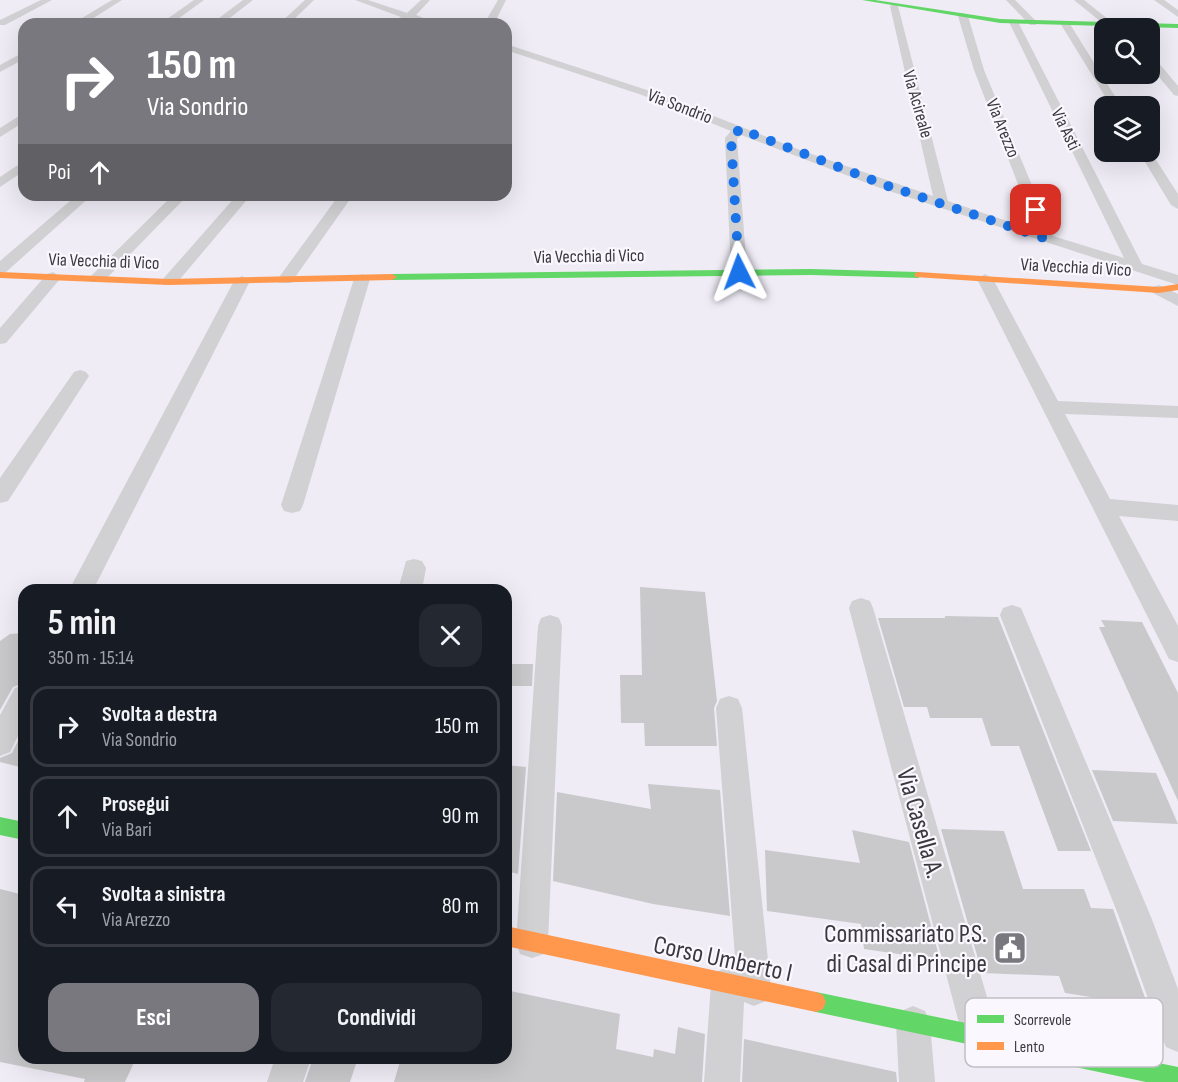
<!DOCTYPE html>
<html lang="it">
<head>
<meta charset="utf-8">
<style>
  body { margin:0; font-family:"Sofia Sans Condensed",sans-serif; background:#242831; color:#f1f3f6; height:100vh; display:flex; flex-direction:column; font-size:22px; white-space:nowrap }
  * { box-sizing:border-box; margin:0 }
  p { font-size:20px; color:#9ea1a6 }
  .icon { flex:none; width:33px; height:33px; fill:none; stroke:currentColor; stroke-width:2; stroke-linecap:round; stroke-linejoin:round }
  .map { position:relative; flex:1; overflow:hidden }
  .details { position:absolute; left:18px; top:584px; width:494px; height:480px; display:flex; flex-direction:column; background:#171b24; border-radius:18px; box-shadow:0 6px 24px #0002 }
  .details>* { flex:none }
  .banner { position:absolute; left:18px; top:18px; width:494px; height:183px; border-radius:18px; box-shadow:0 6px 24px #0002; background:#7a787f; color:#fff; overflow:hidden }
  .buttons { position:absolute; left:1094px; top:18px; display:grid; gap:12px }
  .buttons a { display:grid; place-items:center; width:66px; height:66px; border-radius:12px; background:#171b24; box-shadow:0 6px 24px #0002; font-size:30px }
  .pin { position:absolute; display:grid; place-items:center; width:51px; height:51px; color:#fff; margin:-26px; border-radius:12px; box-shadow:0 3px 9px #0006 }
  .me { position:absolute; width:66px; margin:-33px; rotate:357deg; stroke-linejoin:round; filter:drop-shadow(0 0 4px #0008) }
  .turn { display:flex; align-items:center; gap:21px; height:126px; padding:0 30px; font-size:27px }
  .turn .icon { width:78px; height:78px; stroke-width:2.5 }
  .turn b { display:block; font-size:42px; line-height:51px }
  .then { display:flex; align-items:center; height:57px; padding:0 30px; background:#0003; gap:12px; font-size:22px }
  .round { display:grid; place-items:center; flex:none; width:63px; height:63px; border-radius:18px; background:#242831 }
  .head { display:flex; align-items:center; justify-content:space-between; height:102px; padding:0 30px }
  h1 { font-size:36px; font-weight:700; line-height:45px }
  .action { display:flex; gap:12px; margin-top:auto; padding:12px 30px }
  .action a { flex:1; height:69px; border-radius:18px; background:#7a787f; color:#fff; font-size:24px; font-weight:700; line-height:69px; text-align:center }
  .action a+a { background:#242831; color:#f1f3f6 }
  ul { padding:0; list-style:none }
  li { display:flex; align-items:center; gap:18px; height:81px; margin:0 12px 9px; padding:0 18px; border:3px solid #363941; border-radius:18px }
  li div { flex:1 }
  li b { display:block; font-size:22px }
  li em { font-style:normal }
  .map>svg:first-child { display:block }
  .building { fill:#c9c9cb }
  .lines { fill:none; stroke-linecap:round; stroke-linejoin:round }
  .street { fill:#d1d0d2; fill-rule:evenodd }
  .fast { fill:#63d668; fill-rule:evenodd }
  .slow { fill:#ff974d; fill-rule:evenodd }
  .route { stroke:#1a73e8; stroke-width:10; stroke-dasharray:0 18 }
  .labels { text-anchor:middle; stroke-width:4.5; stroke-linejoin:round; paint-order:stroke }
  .far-street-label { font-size:18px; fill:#3b393f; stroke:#faf8fe }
  .near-street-label { font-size:26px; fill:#3b393f; stroke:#faf8fe }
  .near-poi-label { font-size:26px; fill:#3b393f; stroke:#faf8fe; text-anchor:end }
  .key { fill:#faf8fe; stroke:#c1bfc5; stroke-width:1.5 }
  .key-label { font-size:16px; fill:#3b393f }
</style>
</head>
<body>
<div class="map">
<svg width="1178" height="1082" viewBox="0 0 1178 1082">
  <rect width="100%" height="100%" fill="#efecf6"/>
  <g class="building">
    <polygon points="640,587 705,592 717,701 714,708 717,746 645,746 644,723 621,723 620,675 642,675"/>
    <polygon points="945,616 998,617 1091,851 1058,851 1019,746 991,746 982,718 930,718 927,707 904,707 878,618 945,618"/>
    <polygon points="1101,620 1142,622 1178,693 1178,801 1099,627 1105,627"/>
    <polygon points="24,633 24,683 13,687 0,710 0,641 10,634"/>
    <polygon points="506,664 533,664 532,686 506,686"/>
    <polygon points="24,729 24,768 0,762 0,758 12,753"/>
    <polygon points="506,765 526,767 518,874 506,871"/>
    <polygon points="1092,770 1156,773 1178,824 1113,821"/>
    <polygon points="648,784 720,790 730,916 653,904 553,881 557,792 651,809"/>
    <polygon points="941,829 1004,831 1023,889 1084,889 1091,908 1113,909 1148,1006 1065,993 1059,976 982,973"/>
    <polygon points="852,830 909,842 940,960 864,949 861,924 767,911 765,850 860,863"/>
    <polygon points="0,889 24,895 24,1058 136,1058 125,1082 84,1082 85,1079 0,1062"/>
    <polygon points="506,990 620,1014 616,1049 653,1057 654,1049 675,1054 678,1027 705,1034 702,1082 394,1082 401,1058 506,1058"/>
    <polygon points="744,1039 896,1072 897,1082 742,1082"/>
    <polygon points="313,1058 358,1058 350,1082 305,1082"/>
  </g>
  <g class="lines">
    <g class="street">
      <polygon points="41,0 52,0 5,25 0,25 0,20"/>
      <polygon points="112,0 122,0 84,24 72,24"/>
      <polygon points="194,0 204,0 171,24 160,24"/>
      <polygon points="243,0 253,0 222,24 211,24"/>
      <polygon points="305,0 314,0 289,24 279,24"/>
      <polygon points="355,0 368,0 407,13 421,0 430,0 416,15 438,24 424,24 409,19 402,24 396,24 396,20 401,17"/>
      <polygon points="498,0 506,0 494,24 484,24"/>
      <polygon points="1006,0 1015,0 1036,21 1036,25 1030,25"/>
      <polygon points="1074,0 1084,0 1114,24 1106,26"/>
      <polygon points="1154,0 1164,0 1178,10 1178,17"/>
      <polygon points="894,3 898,6 948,201 1036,231 974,70 958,16 963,13 968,16 984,70 1053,236 1124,258 1009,22 1017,20 1142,264 1178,275 1178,285 880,188 741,135 737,139 747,272 739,277 733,275 731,272 725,138 731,131 642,95 506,50 506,44 650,91 800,150 933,196 890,6"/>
      <polygon points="1062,21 1068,21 1121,106 1111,106 1060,23"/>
      <polygon points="24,52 24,59 0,72 0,65"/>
      <polygon points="1149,55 1153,56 1178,86 1178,96 1174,95 1149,65"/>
      <polygon points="24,113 24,122 0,137 0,128"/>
      <polygon points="1149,149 1178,194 1178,209 1171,205 1139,152 1149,152"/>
      <polygon points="24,161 24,171 0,187 0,177"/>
      <polygon points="77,195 92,195 6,272 0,274 0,261"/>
      <polygon points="173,195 188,195 103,282 91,282 89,279 91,276"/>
      <polygon points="237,195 251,195 175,285 163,285 161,282 163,279"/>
      <polygon points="339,195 353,195 291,283 279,283 277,280"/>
      <polygon points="53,272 61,277 59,280 6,343 0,344 0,328 47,274"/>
      <polygon points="362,274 370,279 303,505 300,511 292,513 284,511 281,505 354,279"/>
      <polygon points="985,274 993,279 1058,401 1178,406 1178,418 1065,414 1110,499 1178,505 1178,521 1119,516 1178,626 1178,662 1169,659 977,279"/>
      <polygon points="242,276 250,281 93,590 69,590 234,281"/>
      <polygon points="1159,285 1178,294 1178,306 1153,293 1151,290 1153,287"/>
      <polygon points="80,370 86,372 89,376 8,501 0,503 0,478 74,372"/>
      <polygon points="414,559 422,561 426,568 422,590 398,590 406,561"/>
      <polygon points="861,598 870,601 873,608 999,1038 993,1050 981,1056 969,1050 963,1038 849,608 852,601"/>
      <polygon points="1012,605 1021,608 1024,615 1151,917 1178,989 1178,1052 1166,1047 1161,1035 1119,917 1000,615 1003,608"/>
      <polygon points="550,615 559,618 562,626 548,942 544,954 532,958 520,954 516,942 538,626 541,618"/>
      <polygon points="24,685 24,724 10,752 0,756 0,715 15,688"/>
      <polygon points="729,696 738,699 742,708 771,989 766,1001 754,1006 744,1002 740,1082 704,1082 711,984 716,972 728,967 736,970 716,708 720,699"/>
      <polygon points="913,1006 925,1011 930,1023 935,1082 899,1082 896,1023 901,1011"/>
      <polygon points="275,1058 311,1058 303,1082 267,1082"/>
    </g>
    <g class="fast">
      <polygon points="862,0 875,0 1000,19 1178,24 1178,28 1000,23"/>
      <polygon points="811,269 918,272 923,275 918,278 811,275 392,280 387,277 392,274"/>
      <polygon points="0,817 24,822 24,840 0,835"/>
      <polygon points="816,992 1178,1067 1178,1082 1146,1082 816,1012 809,1009 806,1002 809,995"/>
    </g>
    <g class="slow">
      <polygon points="0,272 169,279 392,274 397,277 392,280 169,285 0,278"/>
      <polygon points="918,272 1159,287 1178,284 1178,290 1159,293 915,277 915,273"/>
      <polygon points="506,926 816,992 823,995 826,1002 823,1009 816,1012 506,946"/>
    </g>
  </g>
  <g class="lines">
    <polyline class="route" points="739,272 731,138 740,129 885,185 1047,239 1036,210"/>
  </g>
  <defs>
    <g id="civic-square" transform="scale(1.725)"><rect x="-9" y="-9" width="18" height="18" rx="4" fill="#7a787f" stroke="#faf8fe"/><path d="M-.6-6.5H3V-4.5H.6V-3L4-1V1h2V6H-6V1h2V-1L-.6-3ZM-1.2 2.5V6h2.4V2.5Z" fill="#fff"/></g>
  </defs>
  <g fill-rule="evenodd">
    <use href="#civic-square" x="1010" y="948"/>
  </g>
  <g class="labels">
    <g class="far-street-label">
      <text transform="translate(918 104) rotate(74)" y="6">Via Acireale</text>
      <text transform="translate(680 106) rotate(21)" y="6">Via Sondrio</text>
      <text transform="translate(1003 128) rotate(68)" y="6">Via Arezzo</text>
      <text transform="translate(1066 129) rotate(64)" y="6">Via Asti</text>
      <text transform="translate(589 256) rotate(-1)" y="6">Via Vecchia di Vico</text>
      <text transform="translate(104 261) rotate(2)" y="6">Via Vecchia di Vico</text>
      <text transform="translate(1076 267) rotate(3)" y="6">Via Vecchia di Vico</text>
    </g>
    <g class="near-street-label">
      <text transform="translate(921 823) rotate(74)" y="9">Via Casella A.</text>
      <text transform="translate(723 958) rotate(12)" y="9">Corso Umberto I</text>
    </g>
    <g class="near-poi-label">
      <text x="987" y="942">Commissariato P.S.<tspan x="987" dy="30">di Casal di Principe</tspan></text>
    </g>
  </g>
  <rect x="965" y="998" width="198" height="69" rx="9" class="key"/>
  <rect x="977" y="1015" width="27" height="8" fill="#63d668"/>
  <rect x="977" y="1042" width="27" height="8" fill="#ff974d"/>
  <g class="key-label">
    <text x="1014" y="1025">Scorrevole</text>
    <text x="1014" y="1052">Lento</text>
  </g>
</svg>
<div class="buttons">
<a><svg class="icon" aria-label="search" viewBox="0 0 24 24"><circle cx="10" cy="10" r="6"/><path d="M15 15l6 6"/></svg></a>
<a><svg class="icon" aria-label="layers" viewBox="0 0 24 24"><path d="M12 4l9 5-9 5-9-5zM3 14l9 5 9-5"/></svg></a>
</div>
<div class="pin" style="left:1036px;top:210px;background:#d93025"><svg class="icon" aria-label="arrive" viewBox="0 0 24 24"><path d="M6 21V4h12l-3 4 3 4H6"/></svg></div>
<svg class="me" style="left:739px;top:272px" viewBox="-20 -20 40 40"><path d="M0-17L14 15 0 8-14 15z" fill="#1a73e8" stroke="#fff" stroke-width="4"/></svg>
<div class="banner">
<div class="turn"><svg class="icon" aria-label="right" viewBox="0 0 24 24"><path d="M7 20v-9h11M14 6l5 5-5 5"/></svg><div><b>150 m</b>Via Sondrio</div></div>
<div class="then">Poi<svg class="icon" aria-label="ahead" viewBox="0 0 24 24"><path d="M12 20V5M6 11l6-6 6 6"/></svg></div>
</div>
<section class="details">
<div class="head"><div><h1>5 min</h1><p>350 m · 15:14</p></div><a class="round"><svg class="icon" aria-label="close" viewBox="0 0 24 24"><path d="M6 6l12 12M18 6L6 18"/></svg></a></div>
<ul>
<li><svg class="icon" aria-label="right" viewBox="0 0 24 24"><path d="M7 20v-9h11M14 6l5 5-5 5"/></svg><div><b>Svolta a destra</b><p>Via Sondrio</p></div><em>150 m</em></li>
<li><svg class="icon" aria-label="ahead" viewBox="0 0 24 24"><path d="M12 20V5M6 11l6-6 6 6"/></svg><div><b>Prosegui</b><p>Via Bari</p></div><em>90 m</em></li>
<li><svg class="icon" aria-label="left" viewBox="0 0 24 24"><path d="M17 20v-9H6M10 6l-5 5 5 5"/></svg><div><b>Svolta a sinistra</b><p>Via Arezzo</p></div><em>80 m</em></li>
</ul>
<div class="action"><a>Esci</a><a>Condividi</a></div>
</section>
</div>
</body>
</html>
